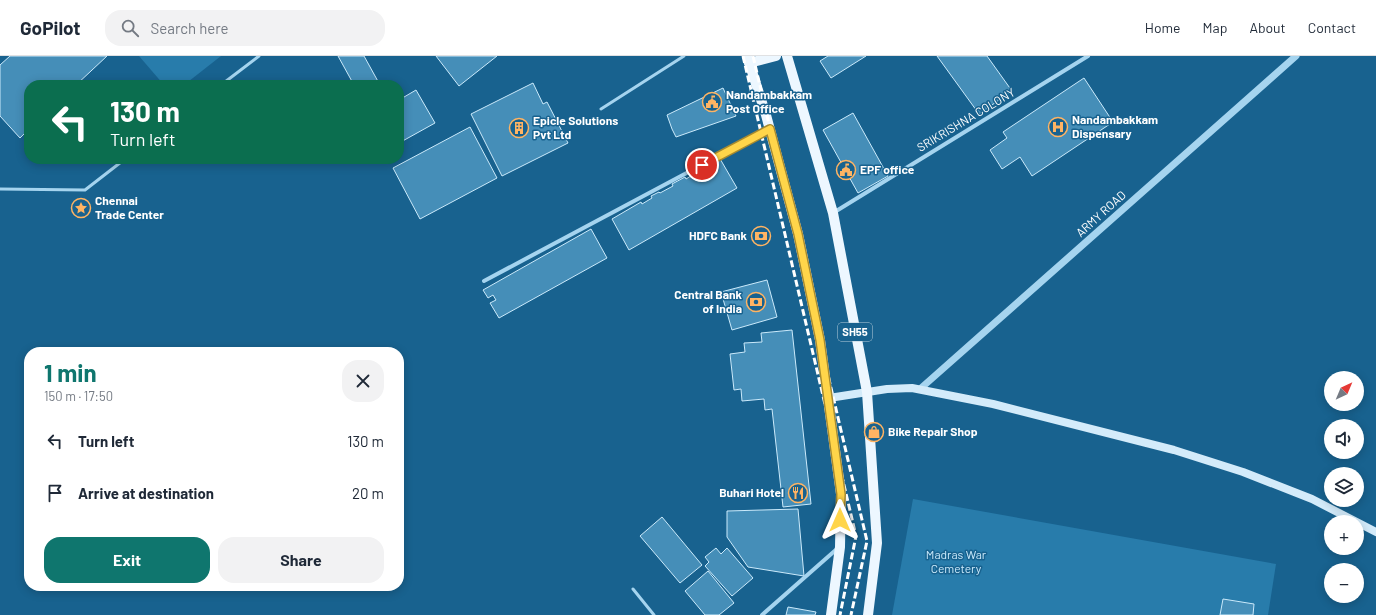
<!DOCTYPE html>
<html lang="en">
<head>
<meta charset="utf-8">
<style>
  body { margin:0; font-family:Barlow,sans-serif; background:#f2f2f3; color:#1f2937; height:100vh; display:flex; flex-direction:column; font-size:15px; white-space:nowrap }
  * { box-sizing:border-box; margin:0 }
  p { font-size:13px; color:#747a83 }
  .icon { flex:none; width:22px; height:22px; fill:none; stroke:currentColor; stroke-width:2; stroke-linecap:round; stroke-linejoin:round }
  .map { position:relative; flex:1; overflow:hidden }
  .drawer { position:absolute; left:24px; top:291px; width:380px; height:244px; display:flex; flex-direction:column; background:#fff; border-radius:16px; box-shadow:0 2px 10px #0003 }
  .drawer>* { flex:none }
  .banner { position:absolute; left:24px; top:24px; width:380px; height:84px; border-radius:16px; box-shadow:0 2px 10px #0003; background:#0b6e4f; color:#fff; overflow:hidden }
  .needle { width:26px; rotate:44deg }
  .tools { position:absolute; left:1324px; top:315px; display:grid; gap:8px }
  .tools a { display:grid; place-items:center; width:40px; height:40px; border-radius:50%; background:#fff; box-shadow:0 2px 10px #0003; font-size:20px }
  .pin { position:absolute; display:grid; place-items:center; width:34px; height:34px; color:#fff; margin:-17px; border:2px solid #fff; border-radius:50%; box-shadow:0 1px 4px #0007 }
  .me { position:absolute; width:44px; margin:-22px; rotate:0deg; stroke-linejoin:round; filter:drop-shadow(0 0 3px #0008) }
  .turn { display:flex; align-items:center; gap:14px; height:84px; padding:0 20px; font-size:18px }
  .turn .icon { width:52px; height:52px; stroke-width:2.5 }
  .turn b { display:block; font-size:28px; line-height:34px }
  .round { display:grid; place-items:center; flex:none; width:42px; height:42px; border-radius:16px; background:#f2f2f3 }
  .summary { display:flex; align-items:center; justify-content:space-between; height:68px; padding:0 20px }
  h1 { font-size:24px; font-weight:700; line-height:30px; color:#0f766e }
  .cta { display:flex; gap:8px; margin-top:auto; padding:8px 20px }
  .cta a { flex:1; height:46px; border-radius:16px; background:#0f766e; color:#fff; font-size:16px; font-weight:700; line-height:46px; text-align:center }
  .cta a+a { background:#f2f2f3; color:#1f2937 }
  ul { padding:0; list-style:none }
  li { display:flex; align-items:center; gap:12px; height:52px; padding:0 20px }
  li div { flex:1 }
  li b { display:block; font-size:15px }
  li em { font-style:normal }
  header { display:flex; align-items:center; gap:24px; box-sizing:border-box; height:56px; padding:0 20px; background:#fff; border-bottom:1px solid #e0e1e3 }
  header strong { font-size:19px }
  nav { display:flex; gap:22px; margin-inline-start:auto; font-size:14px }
  .search { width:280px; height:36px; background:#f2f2f3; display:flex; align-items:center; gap:10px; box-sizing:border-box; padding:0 14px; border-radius:16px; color:#747a83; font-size:15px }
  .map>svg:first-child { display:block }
  .green { fill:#287cab }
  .building { fill:#458eb8; stroke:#cbeafb }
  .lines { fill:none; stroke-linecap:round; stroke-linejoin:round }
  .service { stroke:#a5d4ef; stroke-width:3 }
  .minor { stroke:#a5d4ef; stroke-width:4 }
  .tertiary { stroke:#a5d4ef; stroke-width:7 }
  .secondary { stroke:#d3ebfa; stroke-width:8 }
  .primary { stroke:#edf7ff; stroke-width:10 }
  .rail { stroke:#fff; stroke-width:3; stroke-dasharray:7 3; stroke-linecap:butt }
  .route-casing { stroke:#a68a30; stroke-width:10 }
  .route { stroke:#ffd54a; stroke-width:7 }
  .labels { text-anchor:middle; stroke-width:3; stroke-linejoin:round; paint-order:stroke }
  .shield { fill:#18628f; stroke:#bad0dd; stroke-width:1 }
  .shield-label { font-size:11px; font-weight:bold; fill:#fff }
  .poi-label { font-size:12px; font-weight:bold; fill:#fff; stroke:#18628f; text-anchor:start }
  .street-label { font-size:12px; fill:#fff; stroke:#18628f }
  .park-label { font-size:12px; fill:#cbeafb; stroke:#18628f }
</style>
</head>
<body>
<header>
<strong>GoPilot</strong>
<div class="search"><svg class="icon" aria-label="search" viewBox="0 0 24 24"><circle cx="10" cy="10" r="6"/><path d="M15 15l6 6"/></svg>Search here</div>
<nav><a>Home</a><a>Map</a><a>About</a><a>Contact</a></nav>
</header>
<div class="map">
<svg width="1376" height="559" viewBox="0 0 1376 559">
  <rect width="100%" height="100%" fill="#18628f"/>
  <g class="green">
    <polygon points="139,0 221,0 184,29 164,29"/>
    <polygon points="913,443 1276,508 1268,559 892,559"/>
  </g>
  <g class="building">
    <polygon points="10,0 107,0 76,29 29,29 29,73 20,82 0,60 0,9"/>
    <polygon points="338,0 364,0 380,29 354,29"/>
    <polygon points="436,0 497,0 459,30"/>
    <polygon points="828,0 866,0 831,22 820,5"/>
    <polygon points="937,0 987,0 1012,35 979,58"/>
    <polygon points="1084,22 1113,66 1032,120 1020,101 1002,113 990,94 1007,82 1003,76"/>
    <polygon points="533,27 543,48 547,46 568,87 502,120 471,58"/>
    <polygon points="723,32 736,60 676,81 672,73 667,59"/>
    <polygon points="416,34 435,67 399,87 399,44"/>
    <polygon points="853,57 888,120 858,137 823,74"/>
    <polygon points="470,71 497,122 420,163 393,112"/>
    <polygon points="719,101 737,132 629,194 612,163 641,146 642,148 652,142 651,140 659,136 660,137 673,130 672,128 685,121 686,123 694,118 692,116"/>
    <polygon points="591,173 607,202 499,262 490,247 496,244 493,239 488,242 483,234"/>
    <polygon points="767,224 777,261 732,274 721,236"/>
    <polygon points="792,274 811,448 783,451 772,353 765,354 764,343 742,345 741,333 734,334 730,298 745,296 744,287 762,286 761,277"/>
    <polygon points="798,453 804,520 748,511 727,481 727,455"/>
    <polygon points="662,461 702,509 680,527 640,480"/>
    <polygon points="716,492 721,498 727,492 753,522 732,540 705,510 709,506 705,501"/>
    <polygon points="708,515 734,547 719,559 705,559 685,535"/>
    <polygon points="1223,543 1254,548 1253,559 1220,559"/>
    <polygon points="788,551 816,556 815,559 786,559"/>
  </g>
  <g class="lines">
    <g class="service">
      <polyline points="221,29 259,0"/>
      <polyline points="601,53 684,0"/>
      <polyline points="0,133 85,134 125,103"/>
      <polyline points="633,533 654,559"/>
    </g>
    <g class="minor">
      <polyline points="833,157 1088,0"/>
      <polyline points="484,225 769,73"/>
      <polyline points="762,559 838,492"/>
    </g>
    <polyline class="tertiary" points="920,333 1296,0"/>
    <polyline class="secondary" points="829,342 887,333 912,332 993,348 1174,394 1243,416 1312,443 1376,476"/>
    <g class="primary">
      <polyline points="747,0 766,59 798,178 820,284 841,438 840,491 831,559"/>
      <polyline points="787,0 833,157 867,336 877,487 868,559"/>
      <polyline points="749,7 776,0"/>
    </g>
    <g class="rail">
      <polyline points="743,0 856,480 840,559"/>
      <polyline points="753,0 867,485 851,559"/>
    </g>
  </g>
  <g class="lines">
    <g class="route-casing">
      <polyline id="route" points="702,109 770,73 798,178 820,284 841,438 840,464"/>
    </g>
    <use href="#route" class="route"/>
  </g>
  <defs>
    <g id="civic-ring" transform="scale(1)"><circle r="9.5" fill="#18628f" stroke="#ffb463" stroke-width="1.5"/><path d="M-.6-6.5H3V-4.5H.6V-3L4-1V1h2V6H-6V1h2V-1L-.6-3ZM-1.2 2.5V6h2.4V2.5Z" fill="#ffb463"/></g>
    <g id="hospital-ring" transform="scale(1)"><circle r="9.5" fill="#18628f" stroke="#ffb463" stroke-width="1.5"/><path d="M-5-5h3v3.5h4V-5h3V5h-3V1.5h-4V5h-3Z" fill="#ffb463"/></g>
    <g id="building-ring" transform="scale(1)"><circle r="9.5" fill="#18628f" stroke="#ffb463" stroke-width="1.5"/><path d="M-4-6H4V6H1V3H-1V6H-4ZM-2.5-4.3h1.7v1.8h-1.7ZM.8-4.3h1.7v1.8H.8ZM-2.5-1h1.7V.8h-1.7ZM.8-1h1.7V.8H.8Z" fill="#ffb463"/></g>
    <g id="sight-ring" transform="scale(1)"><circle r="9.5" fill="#18628f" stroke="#ffb463" stroke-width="1.5"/><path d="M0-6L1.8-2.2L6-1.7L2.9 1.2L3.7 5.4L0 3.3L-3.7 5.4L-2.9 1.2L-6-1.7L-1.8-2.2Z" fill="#ffb463"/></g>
    <g id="bank-ring" transform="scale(1)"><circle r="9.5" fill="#18628f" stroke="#ffb463" stroke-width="1.5"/><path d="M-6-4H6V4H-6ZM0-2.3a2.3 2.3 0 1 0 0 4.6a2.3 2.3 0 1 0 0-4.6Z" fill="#ffb463"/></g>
    <g id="shop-ring" transform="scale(1)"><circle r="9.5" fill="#18628f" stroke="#ffb463" stroke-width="1.5"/><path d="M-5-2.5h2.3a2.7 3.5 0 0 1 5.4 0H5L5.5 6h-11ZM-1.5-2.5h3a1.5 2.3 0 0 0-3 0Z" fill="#ffb463"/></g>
    <g id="restaurant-ring" transform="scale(1)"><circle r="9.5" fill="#18628f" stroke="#ffb463" stroke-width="1.5"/><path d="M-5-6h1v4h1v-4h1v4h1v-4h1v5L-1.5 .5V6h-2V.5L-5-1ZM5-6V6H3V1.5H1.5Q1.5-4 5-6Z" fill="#ffb463"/></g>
  </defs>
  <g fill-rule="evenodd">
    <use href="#civic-ring" x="712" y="46"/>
    <use href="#hospital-ring" x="1058" y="71"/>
    <use href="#building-ring" x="519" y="72"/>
    <use href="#civic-ring" x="846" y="114"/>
    <use href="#sight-ring" x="81" y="152"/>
    <use href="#bank-ring" x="761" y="180"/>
    <use href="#bank-ring" x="756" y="246"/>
    <use href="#shop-ring" x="874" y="376"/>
    <use href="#restaurant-ring" x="798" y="437"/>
  </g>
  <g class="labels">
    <rect class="shield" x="838" y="267" width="34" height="18" rx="3"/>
    <g class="shield-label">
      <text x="855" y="280">SH55</text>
    </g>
    <g class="poi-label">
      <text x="726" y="43">Nandambakkam<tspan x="726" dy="14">Post Office</tspan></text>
      <text x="1072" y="68">Nandambakkam<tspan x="1072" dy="14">Dispensary</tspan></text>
      <text x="533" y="69">Epicle Solutions<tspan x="533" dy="14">Pvt Ltd</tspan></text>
      <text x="860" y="118">EPF office</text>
      <text x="95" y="149">Chennai<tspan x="95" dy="14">Trade Center</tspan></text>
      <text x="747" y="184" text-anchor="end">HDFC Bank</text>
      <text x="742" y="243" text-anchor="end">Central Bank<tspan x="742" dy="14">of India</tspan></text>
      <text x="888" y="380">Bike Repair Shop</text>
      <text x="784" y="441" text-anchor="end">Buhari Hotel</text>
    </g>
    <g class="street-label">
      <text transform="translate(966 64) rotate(-31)" y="4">SRIKRISHNA COLONY</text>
      <text transform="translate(1101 158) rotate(-42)" y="4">ARMY ROAD</text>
    </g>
    <g class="park-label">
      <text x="956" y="503">Madras War<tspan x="956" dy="14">Cemetery</tspan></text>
    </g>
  </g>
</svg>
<div class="tools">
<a><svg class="needle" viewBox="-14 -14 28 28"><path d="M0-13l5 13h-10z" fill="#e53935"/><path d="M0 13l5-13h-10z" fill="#747a83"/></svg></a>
<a><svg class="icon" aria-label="sound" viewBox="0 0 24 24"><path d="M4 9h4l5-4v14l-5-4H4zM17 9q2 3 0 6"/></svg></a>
<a><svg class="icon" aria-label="layers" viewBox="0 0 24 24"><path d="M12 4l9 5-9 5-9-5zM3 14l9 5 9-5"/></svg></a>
<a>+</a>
<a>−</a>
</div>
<div class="pin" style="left:702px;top:109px;background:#d93025"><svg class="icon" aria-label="arrive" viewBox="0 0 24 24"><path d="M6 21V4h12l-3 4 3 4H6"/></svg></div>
<svg class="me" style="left:840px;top:464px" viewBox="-20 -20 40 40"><path d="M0-17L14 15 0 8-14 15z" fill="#ffd54a" stroke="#fff" stroke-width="4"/></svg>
<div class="banner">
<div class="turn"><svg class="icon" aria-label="left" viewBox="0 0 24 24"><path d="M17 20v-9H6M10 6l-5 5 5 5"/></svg><div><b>130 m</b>Turn left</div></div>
</div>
<section class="drawer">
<div class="summary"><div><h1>1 min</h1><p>150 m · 17:50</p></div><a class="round"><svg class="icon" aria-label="close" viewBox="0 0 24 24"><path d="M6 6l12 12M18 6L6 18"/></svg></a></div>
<ul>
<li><svg class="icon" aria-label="left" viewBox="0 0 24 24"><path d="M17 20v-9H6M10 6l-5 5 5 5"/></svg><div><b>Turn left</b></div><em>130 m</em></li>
<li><svg class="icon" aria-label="arrive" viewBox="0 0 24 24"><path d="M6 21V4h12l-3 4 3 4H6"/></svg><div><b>Arrive at destination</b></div><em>20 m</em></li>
</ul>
<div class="cta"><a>Exit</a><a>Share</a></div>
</section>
</div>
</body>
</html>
